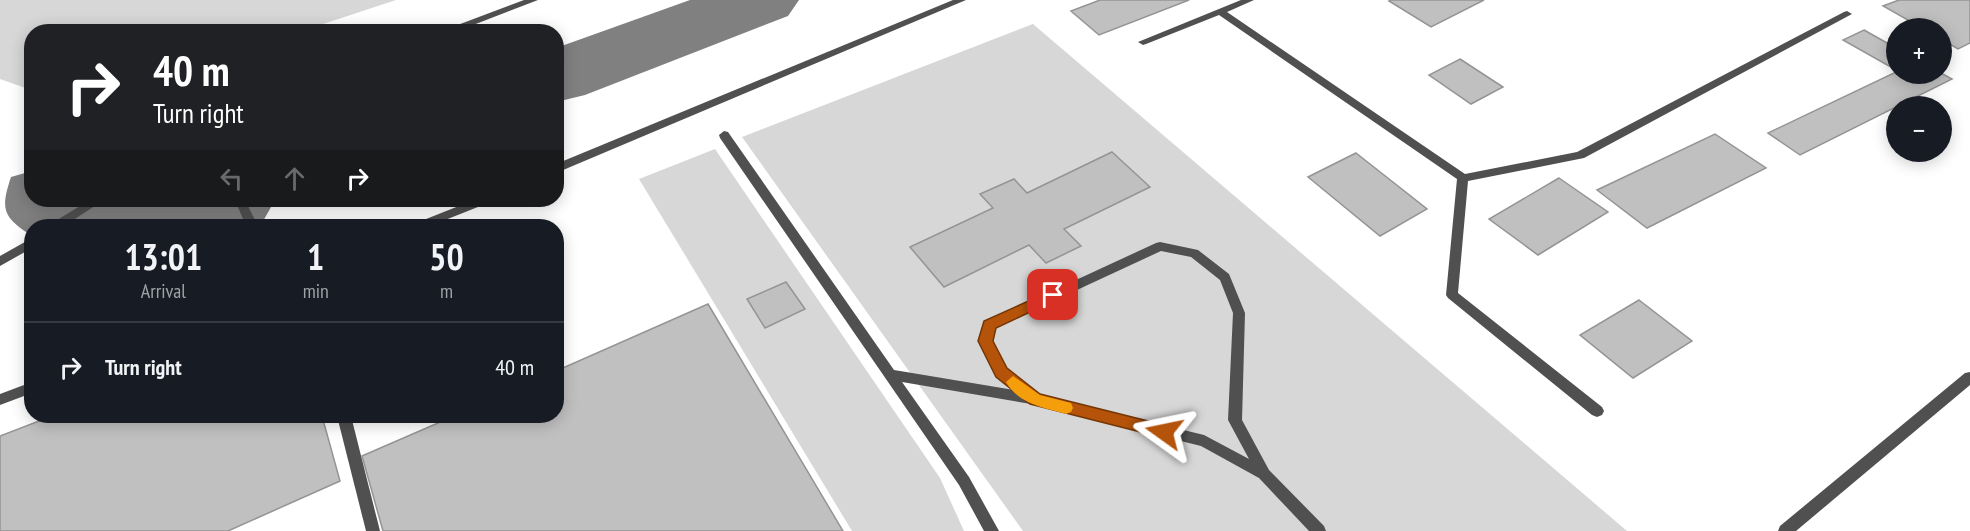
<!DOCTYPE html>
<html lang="en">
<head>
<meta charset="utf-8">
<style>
  body { margin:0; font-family:"PT Sans Narrow",sans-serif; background:#20242c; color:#f1f3f6; height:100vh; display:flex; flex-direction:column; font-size:22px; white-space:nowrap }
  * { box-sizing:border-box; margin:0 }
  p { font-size:20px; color:#9ea1a6 }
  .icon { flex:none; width:33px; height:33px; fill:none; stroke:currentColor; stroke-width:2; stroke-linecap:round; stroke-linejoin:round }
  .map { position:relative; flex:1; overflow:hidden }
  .side { position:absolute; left:24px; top:219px; width:540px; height:204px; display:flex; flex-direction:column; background:#171b24; border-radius:24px; box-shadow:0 3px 15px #0003 }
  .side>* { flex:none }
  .banner { position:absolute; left:24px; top:24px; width:540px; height:183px; border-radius:24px; box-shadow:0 3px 15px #0003; background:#202124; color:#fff; overflow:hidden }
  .buttons { position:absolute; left:1886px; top:18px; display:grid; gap:12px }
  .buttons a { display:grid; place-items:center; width:66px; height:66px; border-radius:50%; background:#171b24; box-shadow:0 3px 15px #0003; font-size:30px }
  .pin { position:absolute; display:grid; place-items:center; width:51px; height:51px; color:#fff; margin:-26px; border-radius:12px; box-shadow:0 3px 9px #0006 }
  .me { position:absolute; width:66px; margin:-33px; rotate:282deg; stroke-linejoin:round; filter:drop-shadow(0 0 4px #0008) }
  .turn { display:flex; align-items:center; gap:21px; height:126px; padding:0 30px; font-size:27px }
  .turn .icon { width:78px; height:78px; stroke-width:2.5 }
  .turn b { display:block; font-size:42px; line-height:51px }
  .lanes { display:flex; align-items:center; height:57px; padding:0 30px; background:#0003; justify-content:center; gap:30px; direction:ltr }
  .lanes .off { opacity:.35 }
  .eta { display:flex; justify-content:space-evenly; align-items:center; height:102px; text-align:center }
  .eta b { font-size:36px; font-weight:700; line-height:42px }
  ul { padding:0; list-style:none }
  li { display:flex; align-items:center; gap:18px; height:90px; padding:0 30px; border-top:2px solid #363941 }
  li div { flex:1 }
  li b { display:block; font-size:22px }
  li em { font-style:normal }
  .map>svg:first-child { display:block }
  .green { fill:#d7d7d7 }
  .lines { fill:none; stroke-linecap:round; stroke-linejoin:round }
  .taxiway { fill:#808080; fill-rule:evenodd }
  .building { fill:#c0c0c0; stroke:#949494; stroke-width:1.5 }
  .service { fill:#505050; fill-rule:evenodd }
  .tertiary { fill:#505050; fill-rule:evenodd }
  .route { fill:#b45309; stroke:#753606; stroke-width:1.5 }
  .slow { fill:#f59e0b }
</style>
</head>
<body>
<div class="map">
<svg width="1970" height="531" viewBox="0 0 1970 531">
  <rect width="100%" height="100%" fill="#fff"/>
  <g class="green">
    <polygon points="0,0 396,0 302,31 32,32 31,90 0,79"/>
    <polygon points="1033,24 1627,531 1023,531 742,137"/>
    <polygon points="715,149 940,478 964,531 852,531 639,179"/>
  </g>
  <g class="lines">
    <g class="taxiway">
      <polygon points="690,0 799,0 788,16 585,95 556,102 556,48"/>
      <path d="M 32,171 L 32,200 L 275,200 L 262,223 L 252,226 L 32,226 L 32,236 C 3,217 0,210 11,177 Z"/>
    </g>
  </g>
  <g class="building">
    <polygon points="1100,0 1189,0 1099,35 1071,11"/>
    <polygon points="1484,0 1431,27 1389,1 1391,0"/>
    <polygon points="1899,0 1970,0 1970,43 1958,49 1941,39 1941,28 1922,28 1883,6"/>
    <polygon points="1864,30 1896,48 1896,70 1843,40"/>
    <polygon points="1460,59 1503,87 1471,104 1429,75"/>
    <polygon points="1896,72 1941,73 1952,79 1800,155 1768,133"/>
    <polygon points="1715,134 1766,168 1647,228 1597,190"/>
    <polygon points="1112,152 1150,187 1064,229 1081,246 1046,263 1029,245 944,287 910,247 993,208 980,194 1014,179 1027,193"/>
    <polygon points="1356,153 1427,209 1380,236 1308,177"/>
    <polygon points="1559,178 1608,212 1538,255 1489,219"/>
    <polygon points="786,282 805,309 765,328 747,299"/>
    <polygon points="1639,300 1692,341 1633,378 1580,335"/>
    <polygon points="708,304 843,531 383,531 362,456 454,416 556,416 556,371"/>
    <polygon points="52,416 322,416 340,481 228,531 0,531 0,436"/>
  </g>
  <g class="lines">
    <g class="service">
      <polygon points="524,0 538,0 455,32 439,32"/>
      <polygon points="953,0 966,0 556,173 556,164"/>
      <polygon points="1241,0 1254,0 1227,12 1465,174 1577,152 1844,12 1847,11 1852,14 1584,158 1468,181 1458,293 1602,407 1604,411 1602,415 1597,417 1592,415 1448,298 1446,295 1457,179 1219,15 1146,44 1143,45 1138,42"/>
      <path d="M 724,131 L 728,132 L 894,370 L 1014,390 L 997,377 L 979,341 L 985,322 L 1156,243 L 1160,242 L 1198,250 L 1229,274 L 1245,313 L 1242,420 L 1269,470 L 1324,526 L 1326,531 L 1309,531 L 1259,478 L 1201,446 L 1031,404 L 902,382 L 969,477 L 999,531 L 984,531 L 959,485 L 720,138 L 719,135 ZM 1161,251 L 1191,257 L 1220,280 L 1233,313 L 1228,420 L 1249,459 L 1204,435 L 1040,395 L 1007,369 L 991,341 L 995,328 Z"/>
      <polygon points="90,200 104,200 64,226 50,226 52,223"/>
      <polygon points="235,200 245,200 258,226 246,226"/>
      <polygon points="474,200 490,200 488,203 430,226 414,226 416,223"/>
      <polygon points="32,238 32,248 0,266 0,256"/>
      <polygon points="32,382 32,393 0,405 0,394"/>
      <polygon points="337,416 351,416 380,531 366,531"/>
    </g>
    <polygon class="tertiary" points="1970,372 1970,385 1796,531 1778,531 1780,526 1965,373"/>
  </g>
  <polygon class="route" points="1053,290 1060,295 1058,299 996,328 993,341 1007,368 1040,394 1164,425 1172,432 1170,436 1164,438 1030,404 996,377 978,341 984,321"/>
  <path class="slow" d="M 1013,376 L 1040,395 L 1071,403 L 1073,408 L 1071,412 L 1066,414 C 1045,408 1017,403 1006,382 Z"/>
</svg>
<div class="buttons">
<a>+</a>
<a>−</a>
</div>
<div class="pin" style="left:1053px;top:295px;background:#d93025"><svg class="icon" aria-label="arrive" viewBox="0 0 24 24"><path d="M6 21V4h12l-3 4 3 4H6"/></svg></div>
<svg class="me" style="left:1164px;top:432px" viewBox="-20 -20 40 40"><path d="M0-17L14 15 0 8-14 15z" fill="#b45309" stroke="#fff" stroke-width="4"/></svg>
<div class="banner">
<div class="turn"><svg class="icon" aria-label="right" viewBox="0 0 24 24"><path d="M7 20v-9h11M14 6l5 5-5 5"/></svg><div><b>40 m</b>Turn right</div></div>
<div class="lanes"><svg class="icon off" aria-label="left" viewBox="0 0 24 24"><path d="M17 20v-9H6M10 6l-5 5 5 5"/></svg><svg class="icon off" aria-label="ahead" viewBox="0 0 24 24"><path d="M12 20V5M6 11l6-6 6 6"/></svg><svg class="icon" aria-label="right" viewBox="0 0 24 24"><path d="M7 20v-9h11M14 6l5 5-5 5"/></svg></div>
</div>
<section class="side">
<div class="eta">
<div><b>13:01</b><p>Arrival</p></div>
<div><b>1</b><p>min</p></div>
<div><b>50</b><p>m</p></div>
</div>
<ul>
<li><svg class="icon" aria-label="right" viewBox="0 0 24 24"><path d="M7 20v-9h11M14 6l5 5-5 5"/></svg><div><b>Turn right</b></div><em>40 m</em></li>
</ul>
</section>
</div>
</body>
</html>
